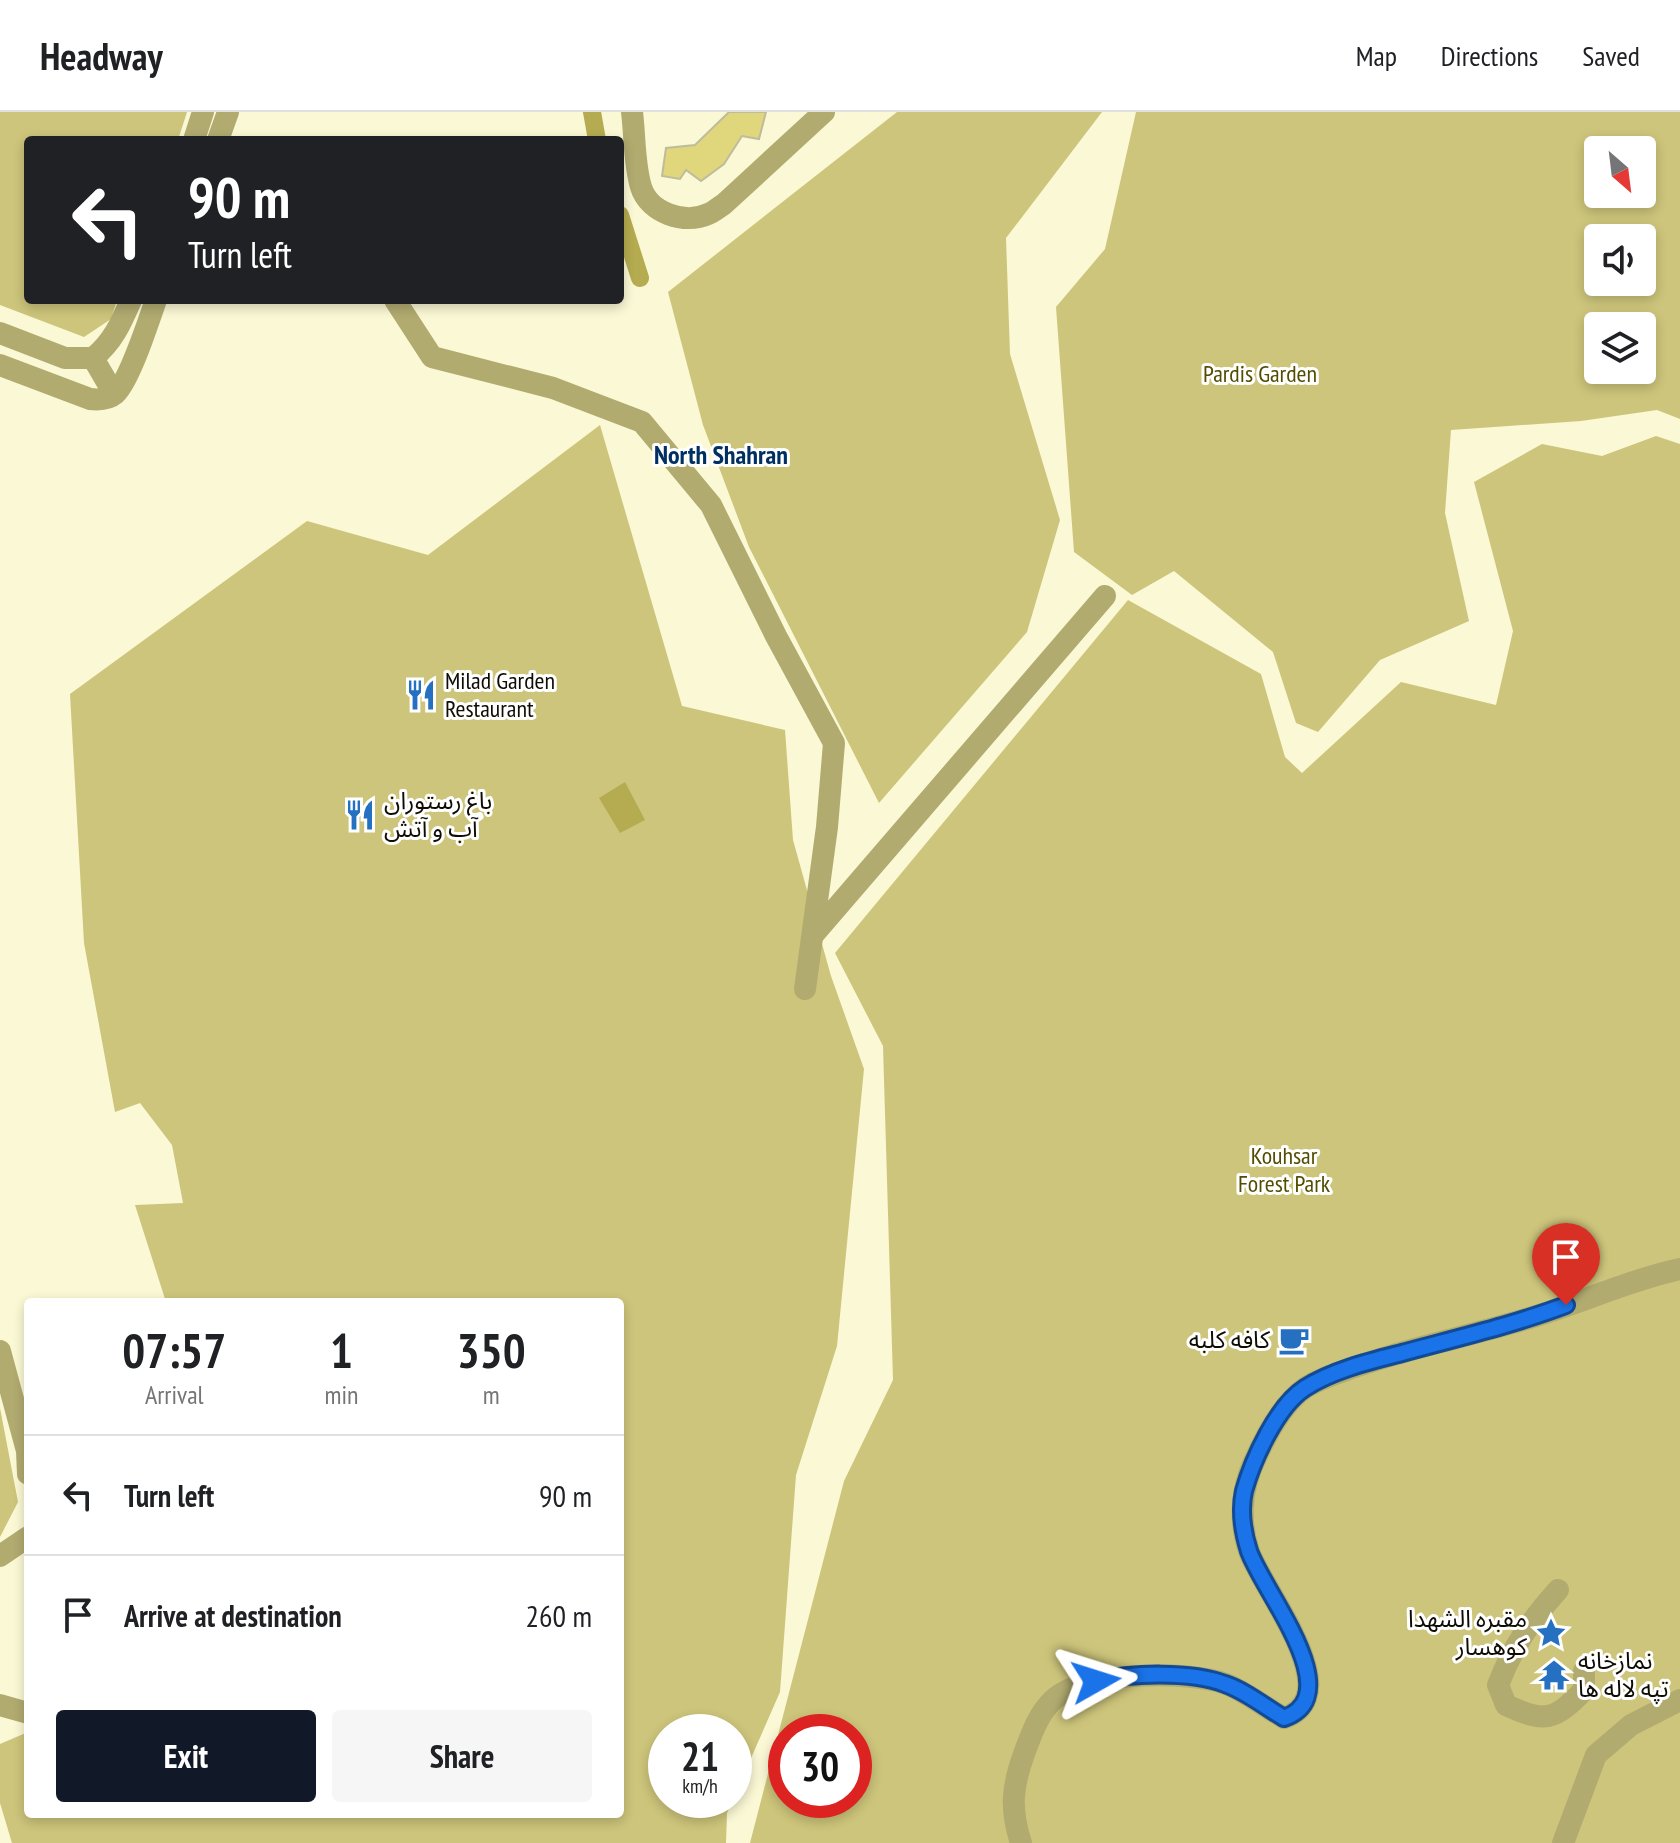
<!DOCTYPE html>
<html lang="en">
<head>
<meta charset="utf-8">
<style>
  body { margin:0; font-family:"PT Sans Narrow","Noto Sans Arabic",sans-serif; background:#f6f6f6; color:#202124; height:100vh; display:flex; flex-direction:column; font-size:30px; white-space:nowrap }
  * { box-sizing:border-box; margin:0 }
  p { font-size:26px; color:#757577 }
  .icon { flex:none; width:44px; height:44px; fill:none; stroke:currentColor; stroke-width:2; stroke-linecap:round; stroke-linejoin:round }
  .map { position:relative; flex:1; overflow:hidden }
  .details { position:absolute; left:24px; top:1186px; width:600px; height:520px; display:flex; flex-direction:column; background:#fff; border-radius:8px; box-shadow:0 4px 12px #0003 }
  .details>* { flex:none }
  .top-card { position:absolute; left:24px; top:24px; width:600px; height:168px; border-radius:8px; box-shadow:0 4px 12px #0003; background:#202124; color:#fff; overflow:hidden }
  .needle { width:52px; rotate:152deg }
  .fabs { position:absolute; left:1584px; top:24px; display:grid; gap:16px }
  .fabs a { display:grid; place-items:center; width:72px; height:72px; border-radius:8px; background:#fff; box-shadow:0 4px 12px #0003; font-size:40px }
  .speed { position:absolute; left:648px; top:1602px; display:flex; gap:16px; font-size:40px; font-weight:700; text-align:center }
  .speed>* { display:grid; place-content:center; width:104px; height:104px; border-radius:50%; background:#fff; box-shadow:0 4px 12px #0003; line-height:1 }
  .speed small { font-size:20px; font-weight:400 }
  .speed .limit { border:12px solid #d22; background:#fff; color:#111 }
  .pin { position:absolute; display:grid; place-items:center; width:68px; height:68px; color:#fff; margin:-82px -34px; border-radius:50% 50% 50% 0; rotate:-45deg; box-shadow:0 0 8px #0007 }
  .pin .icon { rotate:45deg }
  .me { position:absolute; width:88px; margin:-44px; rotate:84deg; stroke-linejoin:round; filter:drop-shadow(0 0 6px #0008) }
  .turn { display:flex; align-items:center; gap:28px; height:168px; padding:0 32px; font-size:36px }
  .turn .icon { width:104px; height:104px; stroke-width:2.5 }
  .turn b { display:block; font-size:56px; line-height:68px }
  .eta { display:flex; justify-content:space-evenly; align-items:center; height:136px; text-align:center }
  .eta b { font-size:48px; font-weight:800; line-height:56px }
  .action { display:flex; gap:16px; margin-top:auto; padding:16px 32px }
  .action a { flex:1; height:92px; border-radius:8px; background:#111827; color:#fff; font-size:32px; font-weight:800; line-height:92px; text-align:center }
  .action a+a { background:#f6f6f6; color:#202124 }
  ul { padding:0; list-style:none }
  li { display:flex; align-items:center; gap:24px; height:120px; padding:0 32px; border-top:2px solid #e0e0e0 }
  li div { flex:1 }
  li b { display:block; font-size:30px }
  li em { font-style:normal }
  header { display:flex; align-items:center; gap:48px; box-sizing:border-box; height:112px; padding:0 40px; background:#fff; border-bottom:2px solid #e0e0e0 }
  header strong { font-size:38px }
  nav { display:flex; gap:44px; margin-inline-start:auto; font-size:28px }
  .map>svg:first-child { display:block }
  .green { fill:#cdc57b; fill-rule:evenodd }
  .water { fill:#b5ab50 }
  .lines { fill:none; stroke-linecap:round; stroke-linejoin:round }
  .canal { stroke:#b5ab50; stroke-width:18 }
  .building { fill:#e0d67b; stroke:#bfbc9b; stroke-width:2 }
  .minor { stroke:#b1ab70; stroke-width:22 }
  .route-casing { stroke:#114b97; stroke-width:20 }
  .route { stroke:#1a73e8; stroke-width:14 }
  .labels { text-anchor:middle; stroke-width:6; stroke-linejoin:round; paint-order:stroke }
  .park-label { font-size:24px; fill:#534c01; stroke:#fff }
  .poi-label { font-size:24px; fill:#0e0c03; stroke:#fff; text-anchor:start }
  .neighbourhood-label { font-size:26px; font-weight:bold; fill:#003061; stroke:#fff }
</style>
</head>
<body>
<header>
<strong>Headway</strong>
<nav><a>Map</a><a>Directions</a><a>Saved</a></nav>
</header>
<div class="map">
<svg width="1680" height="1731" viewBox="0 0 1680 1731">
  <rect width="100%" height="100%" fill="#fbf8d5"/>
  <g class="green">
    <polygon points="0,0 187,0 178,28 28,28 28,188 117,188 111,207 84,225 0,193"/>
    <polygon points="897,0 1102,0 1006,126 1010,242 1060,408 1027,520 879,691 749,435 703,313 668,180"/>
    <path d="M 1136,0 L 1680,0 L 1680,307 L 1657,298 L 1581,309 L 1451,318 L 1445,401 L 1469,509 L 1380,548 L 1318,620 L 1296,611 L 1273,540 L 1174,459 L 1132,483 L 1074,440 L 1056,195 L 1105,137 ZM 1642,38 L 1642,82 L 1598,82 L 1598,38 ZM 1642,126 L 1642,170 L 1598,170 L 1598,126 ZM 1642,214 L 1642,258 L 1598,258 L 1598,214 Z"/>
    <polygon points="600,313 682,594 785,618 793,728 831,864 864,957 837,1234 796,1363 780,1580 734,1685 734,1620 666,1620 666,1688 733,1688 727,1701 726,1731 12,1731 0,1691 0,1632 28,1620 28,1702 620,1702 620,1190 166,1190 135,1093 183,1091 172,1033 140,991 115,1000 84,831 70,582 307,409 428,443"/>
    <path d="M 1656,324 L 1680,332 L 1680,1731 L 750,1731 L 844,1369 L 893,1268 L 883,934 L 835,841 L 1128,488 L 1261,562 L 1285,645 L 1302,661 L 1401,570 L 1496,593 L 1513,519 L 1474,370 L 1542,332 L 1602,344 ZM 786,1620 L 854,1620 L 854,1688 L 786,1688 Z"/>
    <polygon points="0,1296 18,1390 0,1425"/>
  </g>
  <polygon class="water" points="625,670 645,708 620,721 599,686"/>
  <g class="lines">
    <g class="canal">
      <polyline points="592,0 597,28"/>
      <polyline points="620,103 640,166"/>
    </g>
  </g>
  <polygon class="building" points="729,0 766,0 759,27 742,24 724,52 701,69 686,58 680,67 662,64 666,36 695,33"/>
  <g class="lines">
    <g class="minor">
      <path d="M 632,0 C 635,24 634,52 641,75 C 649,101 685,113 708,102 C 714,100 719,95 724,92 L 824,0"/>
      <polyline points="194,28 203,0"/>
      <polyline points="218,28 228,0"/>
      <polyline points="395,188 432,245 553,276 642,310 711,393 776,524 834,631 827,715 805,877"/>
      <polyline points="0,221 65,246 93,246"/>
      <path d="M 93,246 C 113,230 121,211 131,188"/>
      <polyline points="93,246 114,282"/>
      <path d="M 0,253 L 90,287 C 99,288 108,288 115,282 C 130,268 148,210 156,188"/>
      <polyline points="813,823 1105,484"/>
      <polyline points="0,1239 27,1339 28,1362"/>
      <polyline points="0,1444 28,1425"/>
      <path d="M 1558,1478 C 1531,1508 1512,1536 1498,1573 L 1506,1593 C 1545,1611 1554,1609 1584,1578 L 1584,1559"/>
      <polyline points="0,1593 28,1601"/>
      <path d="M 1021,1731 C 1010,1697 1012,1675 1024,1642 C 1031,1623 1038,1602 1053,1588 C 1082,1559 1189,1558 1226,1572 C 1246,1580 1265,1595 1284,1606 C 1350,1583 1262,1477 1249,1439 C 1239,1410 1241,1378 1254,1350 C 1265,1325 1282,1292 1305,1276 C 1320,1266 1338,1261 1355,1255 C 1414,1234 1476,1223 1536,1204 C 1585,1189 1630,1168 1680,1157"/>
      <polyline points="1563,1731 1596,1643 1631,1613 1680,1588"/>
    </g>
  </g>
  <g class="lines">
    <g class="route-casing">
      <path id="route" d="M 1096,1569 C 1131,1561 1191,1559 1225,1572 C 1246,1579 1265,1595 1284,1606 C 1350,1583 1262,1478 1249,1439 C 1243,1420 1240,1397 1244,1379 C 1253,1347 1277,1294 1305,1276 C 1333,1258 1371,1249 1402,1241 C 1457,1226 1513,1213 1566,1193"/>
    </g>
    <use href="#route" class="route"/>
  </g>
  <defs>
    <g id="restaurant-bare" transform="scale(2.4)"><path d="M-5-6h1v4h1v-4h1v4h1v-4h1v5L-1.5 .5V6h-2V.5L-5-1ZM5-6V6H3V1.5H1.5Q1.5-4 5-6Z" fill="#2570c0" stroke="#fff" stroke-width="2.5" paint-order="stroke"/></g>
    <g id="cafe-bare" transform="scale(2.4)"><path d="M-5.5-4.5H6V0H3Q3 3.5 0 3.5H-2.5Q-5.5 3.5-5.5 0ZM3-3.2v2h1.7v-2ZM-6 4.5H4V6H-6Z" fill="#2570c0" stroke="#fff" stroke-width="2.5" paint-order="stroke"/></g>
    <g id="sight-bare" transform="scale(2.4)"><path d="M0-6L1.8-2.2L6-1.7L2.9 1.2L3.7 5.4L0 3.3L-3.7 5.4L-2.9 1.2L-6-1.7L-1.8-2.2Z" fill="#2570c0" stroke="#fff" stroke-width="2.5" paint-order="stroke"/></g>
    <g id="temple-bare" transform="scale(2.4)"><path d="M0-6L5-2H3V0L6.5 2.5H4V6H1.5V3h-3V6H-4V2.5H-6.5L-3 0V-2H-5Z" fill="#2570c0" stroke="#fff" stroke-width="2.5" paint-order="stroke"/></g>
  </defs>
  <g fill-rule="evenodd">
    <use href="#restaurant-bare" x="421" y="583"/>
    <use href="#restaurant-bare" x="360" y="703"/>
    <use href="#cafe-bare" x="1294" y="1228"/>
    <use href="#sight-bare" x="1551" y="1521"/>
    <use href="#temple-bare" x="1554" y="1563"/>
  </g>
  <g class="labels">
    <g class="park-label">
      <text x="1260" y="270">Pardis Garden</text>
      <text x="1284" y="1052">Kouhsar<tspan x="1284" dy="28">Forest Park</tspan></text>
    </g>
    <g class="poi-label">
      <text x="445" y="577">Milad Garden<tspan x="445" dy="28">Restaurant</tspan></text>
      <text x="384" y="697">باغ رستوران<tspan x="384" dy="28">آب و آتش</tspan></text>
      <text x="1270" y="1236" text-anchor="end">کافه کلبه</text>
      <text x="1527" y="1515" text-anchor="end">مقبره الشهدا<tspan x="1527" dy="28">کوهسار</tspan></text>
      <text x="1578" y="1557">نمازخانه<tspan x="1578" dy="28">تپه لاله ها</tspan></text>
    </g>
    <g class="neighbourhood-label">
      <text x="721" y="352">North Shahran</text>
    </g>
  </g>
</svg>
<div class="fabs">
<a><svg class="needle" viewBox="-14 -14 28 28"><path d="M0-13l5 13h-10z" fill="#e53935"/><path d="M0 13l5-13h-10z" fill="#757577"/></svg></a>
<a><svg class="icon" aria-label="sound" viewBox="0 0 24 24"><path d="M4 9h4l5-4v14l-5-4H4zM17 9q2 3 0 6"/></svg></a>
<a><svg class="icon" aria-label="layers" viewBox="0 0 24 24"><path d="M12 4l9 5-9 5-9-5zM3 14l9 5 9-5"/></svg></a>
</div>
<div class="speed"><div>21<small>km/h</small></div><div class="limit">30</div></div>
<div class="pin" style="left:1566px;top:1193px;background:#d93025"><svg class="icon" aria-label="arrive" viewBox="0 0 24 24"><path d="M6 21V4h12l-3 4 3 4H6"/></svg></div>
<svg class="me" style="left:1096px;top:1569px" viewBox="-20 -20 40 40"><path d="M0-17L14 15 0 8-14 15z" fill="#1a73e8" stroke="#fff" stroke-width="4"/></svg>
<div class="top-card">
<div class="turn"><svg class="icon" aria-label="left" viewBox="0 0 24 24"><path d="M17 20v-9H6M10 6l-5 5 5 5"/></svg><div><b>90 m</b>Turn left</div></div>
</div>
<section class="details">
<div class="eta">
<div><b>07:57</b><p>Arrival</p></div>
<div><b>1</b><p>min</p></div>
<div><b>350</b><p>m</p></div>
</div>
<ul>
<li><svg class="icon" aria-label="left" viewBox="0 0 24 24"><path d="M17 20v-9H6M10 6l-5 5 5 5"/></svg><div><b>Turn left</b></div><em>90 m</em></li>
<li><svg class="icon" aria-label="arrive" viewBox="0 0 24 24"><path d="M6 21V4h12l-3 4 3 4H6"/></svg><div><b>Arrive at destination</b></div><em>260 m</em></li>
</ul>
<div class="action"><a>Exit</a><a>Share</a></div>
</section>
</div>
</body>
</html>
